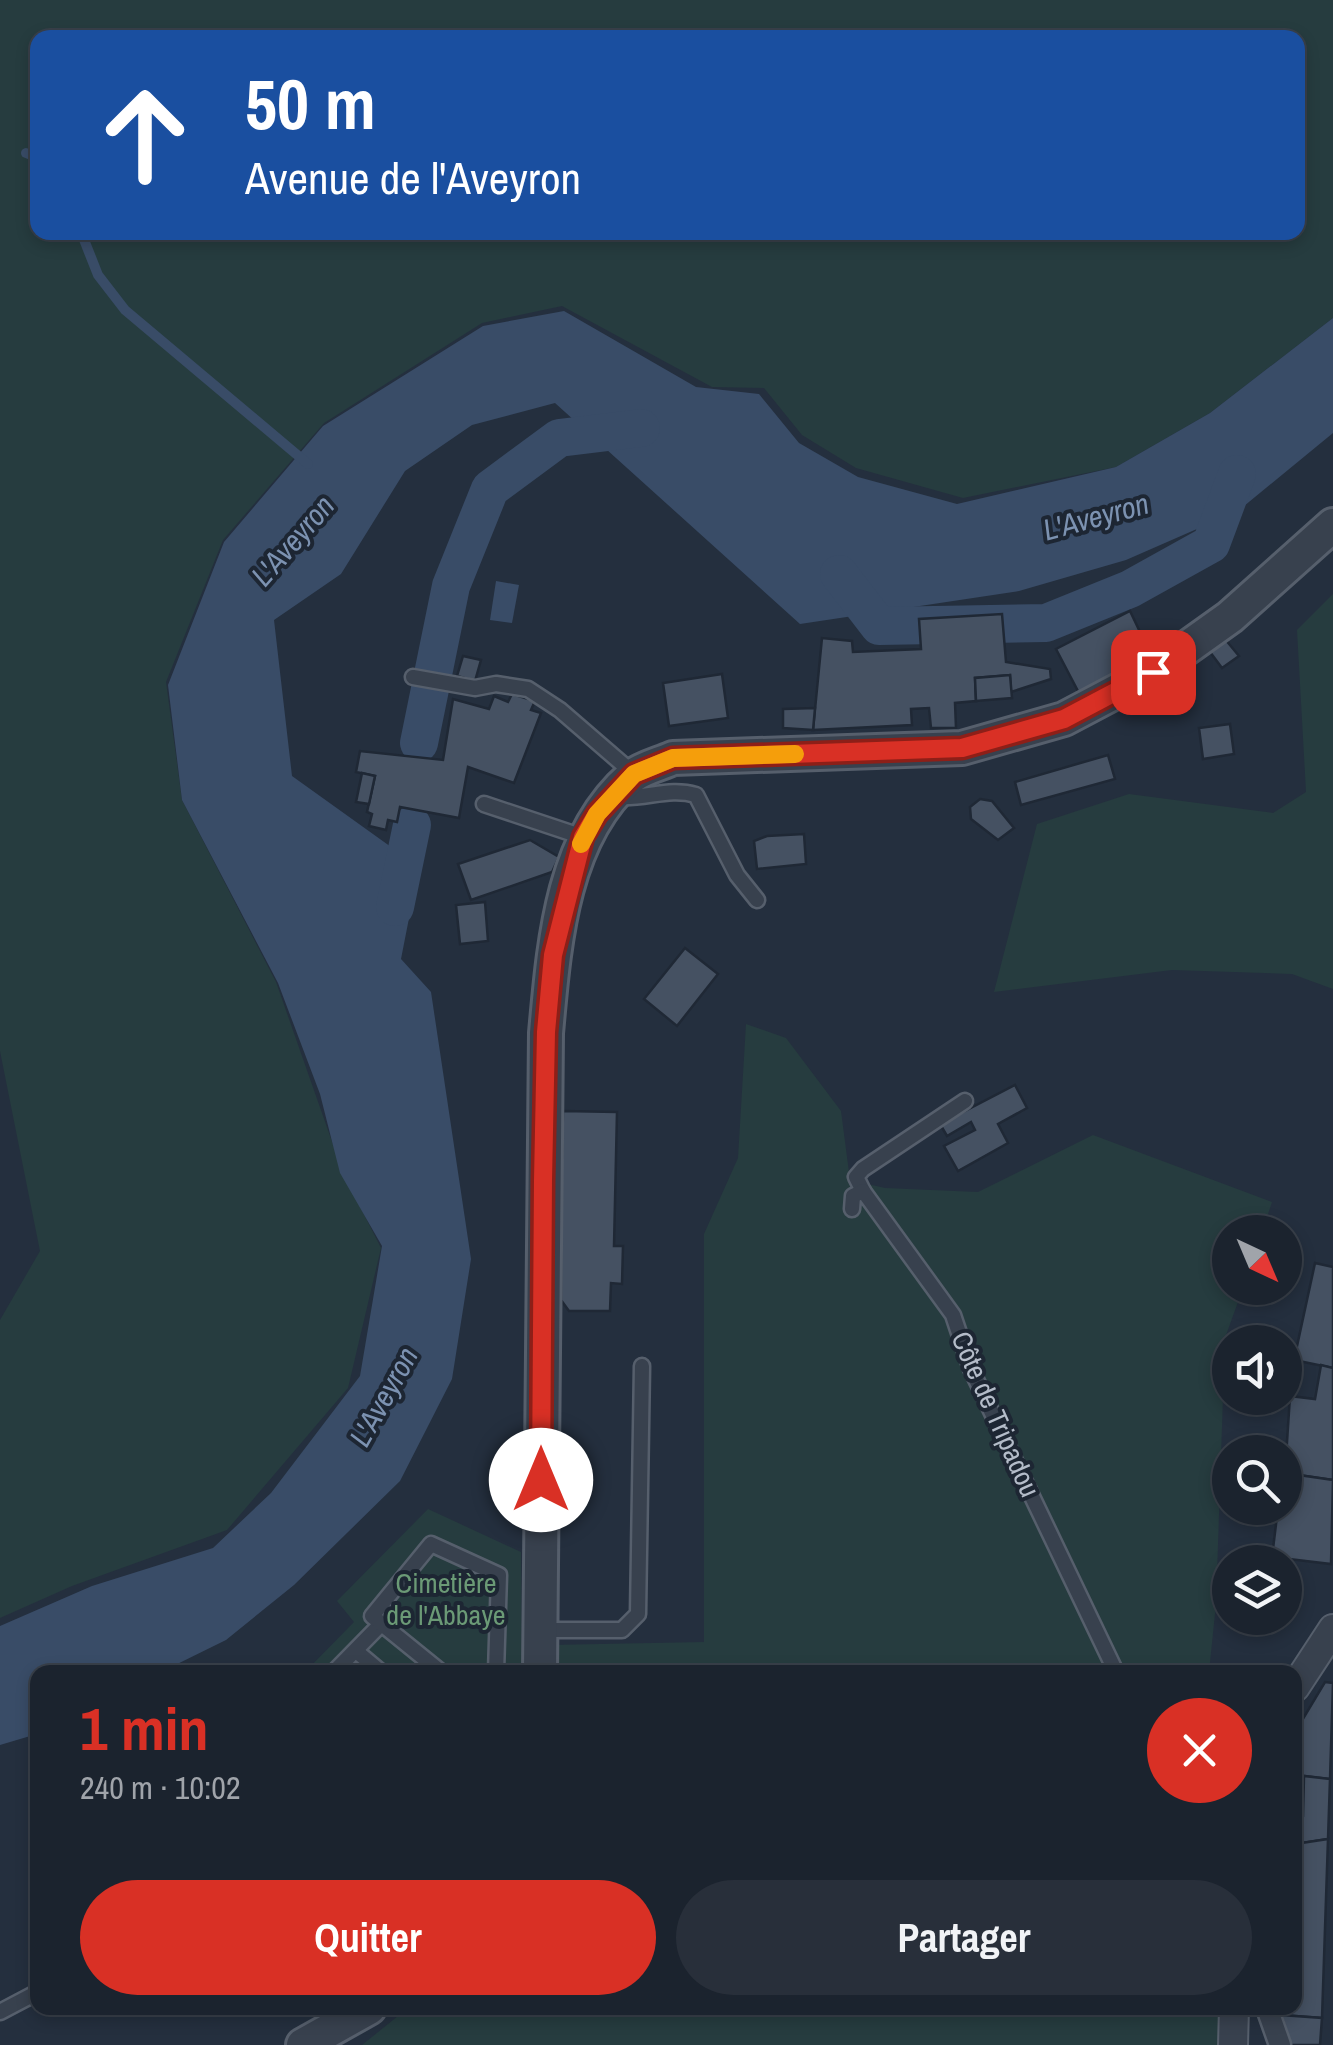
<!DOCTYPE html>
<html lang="fr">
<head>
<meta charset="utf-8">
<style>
  body { margin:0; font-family:"Archivo Narrow",sans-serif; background:#282f3a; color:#f1f3f6; height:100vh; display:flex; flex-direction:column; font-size:38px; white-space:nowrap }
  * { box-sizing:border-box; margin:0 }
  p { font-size:32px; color:#a0a4aa }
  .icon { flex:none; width:55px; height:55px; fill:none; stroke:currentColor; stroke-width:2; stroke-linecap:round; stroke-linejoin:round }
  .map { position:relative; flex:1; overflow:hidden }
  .sheet { position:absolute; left:30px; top:1665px; width:1272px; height:350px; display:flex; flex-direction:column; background:#1b232e; border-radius:20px; box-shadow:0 5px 15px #0003,0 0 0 2px #39404a }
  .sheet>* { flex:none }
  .guide { position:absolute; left:30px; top:30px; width:1275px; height:210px; border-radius:20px; box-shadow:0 5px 15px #0003,0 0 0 2px #39404a; background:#1a4fa0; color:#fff; overflow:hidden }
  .needle { width:65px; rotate:136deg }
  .buttons { position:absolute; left:1212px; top:1215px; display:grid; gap:20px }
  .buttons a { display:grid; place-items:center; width:90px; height:90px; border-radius:50%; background:#1b232e; box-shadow:0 5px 15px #0003,0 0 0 2px #39404a; font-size:50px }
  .pin { position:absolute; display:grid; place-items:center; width:85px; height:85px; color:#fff; margin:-42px; border-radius:20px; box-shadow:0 5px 15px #0006 }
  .me { position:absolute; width:110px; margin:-55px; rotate:0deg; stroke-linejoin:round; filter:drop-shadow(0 0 8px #0008) }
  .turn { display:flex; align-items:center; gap:35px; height:210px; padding:0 50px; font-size:45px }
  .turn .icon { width:130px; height:130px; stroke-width:2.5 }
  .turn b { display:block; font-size:70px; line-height:85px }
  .round { display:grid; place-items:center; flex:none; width:105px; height:105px; border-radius:52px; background:#282f3a }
  .overview { display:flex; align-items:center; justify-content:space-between; height:170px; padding:0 50px }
  h1 { font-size:60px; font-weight:800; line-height:75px; color:#d93025 }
  .primary-button { display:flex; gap:20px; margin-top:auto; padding:20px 50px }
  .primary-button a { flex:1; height:115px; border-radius:60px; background:#d93025; color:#fff; font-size:40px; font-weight:800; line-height:115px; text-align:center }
  .primary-button a+a { background:#282f3a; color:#f1f3f6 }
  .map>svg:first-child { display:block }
  .green { fill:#263c3f; fill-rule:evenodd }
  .water { fill:#394c67 }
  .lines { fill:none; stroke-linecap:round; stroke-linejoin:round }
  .stream { stroke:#394c67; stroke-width:10 }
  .canal { stroke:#394c67; stroke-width:38 }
  .building { fill:#455162; stroke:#1f2835; stroke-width:2.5 }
  .service-casing { stroke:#565f6c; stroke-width:19 }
  .pedestrian-casing { stroke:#565f6c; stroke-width:25 }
  .minor-casing { stroke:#565f6c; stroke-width:32 }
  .tertiary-casing { stroke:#565f6c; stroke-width:38 }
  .service { stroke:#38414e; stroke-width:14 }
  .pedestrian { stroke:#38414e; stroke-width:20 }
  .minor { stroke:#38414e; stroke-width:28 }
  .tertiary { stroke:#38414e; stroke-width:32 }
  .route-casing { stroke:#8d1f18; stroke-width:25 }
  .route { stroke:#d93025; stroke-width:18 }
  .slow { stroke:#f59e0b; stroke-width:18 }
  .labels { text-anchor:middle; stroke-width:8; stroke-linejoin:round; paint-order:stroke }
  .street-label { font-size:28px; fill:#b4bcc9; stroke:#1d2633 }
  .park-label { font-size:28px; fill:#6b9a76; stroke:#1d2633 }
  .water-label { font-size:30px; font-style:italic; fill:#7c92b1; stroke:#1d2633 }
</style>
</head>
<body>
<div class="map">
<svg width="1333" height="2045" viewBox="0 0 1333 2045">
  <rect width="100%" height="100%" fill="#242f3e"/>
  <g class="green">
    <path d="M 0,0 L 1333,0 L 1333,318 L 1210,413 L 1116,467 L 963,498 L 856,468 L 802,435 L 764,388 L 712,387 L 562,306 L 482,323 L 324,423 L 223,540 L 166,682 L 182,800 L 276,982 L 343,1173 L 381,1248 L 348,1388 L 227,1530 L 72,1586 L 0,1618 L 0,1320 L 40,1251 L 0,1051 ZM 38,38 L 1298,38 L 1298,232 L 38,232 Z"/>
    <polygon points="1333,594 1333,989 1292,974 1172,970 994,992 1037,824 1129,794 1273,813 1306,792 1297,630"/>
    <polygon points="746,1024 786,1038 841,1111 850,1180 885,1188 978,1192 1093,1135 1272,1202 1262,1232 1230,1232 1230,1288 1243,1288 1225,1338 1216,1604 1209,1672 544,1672 549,1645 704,1642 704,1234 738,1158"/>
    <polygon points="428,1509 521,1552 522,1672 305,1672 354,1622 337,1601"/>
    <polygon points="408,2008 1220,2008 1219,2045 362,2045"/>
  </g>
  <g class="water">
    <polygon points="564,311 696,387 759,394 799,443 858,477 957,504 1116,467 1210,413 1333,318 1333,433 1238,511 1126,560 1019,591 800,624 555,403 472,425 405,471 341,574 274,620 292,776 419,867 401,959 431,992 471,1259 452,1379 400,1481 294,1585 226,1640 161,1672 38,1672 37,1734 0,1745 0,1626 92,1586 213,1548 271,1493 360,1376 382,1246 340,1173 320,1094 278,983 182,800 168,685 224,542 323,426 483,326"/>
    <polygon points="496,581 519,585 512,623 490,620"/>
  </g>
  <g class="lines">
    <g class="stream">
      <polyline points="26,153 38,158"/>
      <polyline points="81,232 98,275 125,310 308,464"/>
    </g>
    <g class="canal">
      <polyline points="839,574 879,626 1046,623 1130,589 1211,544 1237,474"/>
      <polyline points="419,743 451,586 490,489 559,438 641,428"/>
      <polyline points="395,907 412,825"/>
    </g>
  </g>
  <g class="building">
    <polygon points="1130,611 1151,655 1079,693 1056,649"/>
    <polygon points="1002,614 1006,662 1050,669 1051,679 1011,692 1010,675 975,678 976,701 955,703 956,728 931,728 929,708 911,709 912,725 813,730 822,638 852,641 853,652 921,649 919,619"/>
    <polygon points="1225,639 1239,656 1222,668 1210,652"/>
    <polygon points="463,656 481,660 475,681 457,676"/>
    <polygon points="722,674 728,718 669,726 663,683"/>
    <polygon points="1010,675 1012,698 976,701 975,678"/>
    <polygon points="512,694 535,701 531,710 541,713 514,783 468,767 459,818 400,807 397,822 388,820 386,830 369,826 372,814 367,812 375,776 356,772 360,751 443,760 453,699 489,709 494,696 508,702"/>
    <polygon points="815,708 813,730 783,728 783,709"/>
    <polygon points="1230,724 1234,754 1203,759 1199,728"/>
    <polygon points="1108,755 1115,779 1021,805 1015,782"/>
    <polygon points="362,773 375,776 369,804 356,802"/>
    <polygon points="980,799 992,801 1014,828 998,840 971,819 970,807"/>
    <polygon points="804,834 806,864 757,869 754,841 767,836"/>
    <polygon points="530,840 559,857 552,872 471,900 458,864"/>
    <polygon points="485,902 488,941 460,944 456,905"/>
    <polygon points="685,948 718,974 677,1026 644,999"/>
    <polygon points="1015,1085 1027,1108 998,1124 1008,1143 958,1171 944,1146 975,1130 971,1122 947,1136 940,1124"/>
    <polygon points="563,1111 617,1112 614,1246 623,1246 622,1284 611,1283 610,1311 569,1311 561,1300 561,1253 555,1253 556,1159 562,1158"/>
    <polygon points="1315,1263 1333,1267 1333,1368 1294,1360"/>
    <polygon points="1321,1365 1333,1368 1333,1480 1285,1473 1290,1396 1315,1399"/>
    <polygon points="1285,1473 1333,1480 1331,1564 1272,1557 1278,1508 1285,1508"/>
    <polygon points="1325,1682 1333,1683 1330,1779 1304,1776 1303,1816 1295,1818 1295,1732"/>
    <polygon points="1304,1776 1330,1779 1328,1839 1295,1844 1295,1818 1303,1816"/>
    <polygon points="1328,1839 1322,2018 1281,2015 1282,2008 1295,2008 1295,1844"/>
    <polygon points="1281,2015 1322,2018 1320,2045 1291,2045"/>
  </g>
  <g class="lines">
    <g class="service-casing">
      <g id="service">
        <polyline points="413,677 475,688 496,684 528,689 560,710 634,774"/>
        <path d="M 619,797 C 647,799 669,787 696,795 L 737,875 L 757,900"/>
        <polyline points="484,804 583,837"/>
        <polyline points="863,1191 856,1177 863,1169 965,1101"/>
        <polyline points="852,1209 853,1196 863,1191 953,1315 971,1369 1116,1672"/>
        <polyline points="542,1630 622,1630 638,1614 642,1366"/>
        <polyline points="356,1651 381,1672"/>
        <polyline points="334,1672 381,1624"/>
        <polyline points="441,1672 372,1616 431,1544 499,1575 496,1672"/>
        <polyline points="0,2012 38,1992"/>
      </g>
    </g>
    <g class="pedestrian-casing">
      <polyline id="pedestrian" points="1267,2008 1280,2045"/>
    </g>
    <g class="minor-casing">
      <g id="minor">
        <polyline points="1295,1687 1333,1629"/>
        <polyline points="1233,2045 1234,2008"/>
      </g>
    </g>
    <g class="tertiary-casing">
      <g id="tertiary">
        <path d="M 540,1672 L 546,1033 C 554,945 561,838 631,777 C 642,768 660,764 673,758 L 962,748 L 1064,719 L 1153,672 L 1230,617 L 1333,525"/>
        <polyline points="303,2045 369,2008"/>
      </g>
    </g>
    <use href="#service" class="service"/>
    <use href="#pedestrian" class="pedestrian"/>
    <use href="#minor" class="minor"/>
    <use href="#tertiary" class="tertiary"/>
  </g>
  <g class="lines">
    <g class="route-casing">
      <polyline id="route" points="541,1480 543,1180 546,1032 553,955 583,837 597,814 634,774 673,758 962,748 1064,719 1153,672"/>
    </g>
    <use href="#route" class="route"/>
    <polyline class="slow" points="581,844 597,814 634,774 673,758 795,754"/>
  </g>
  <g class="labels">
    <g class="street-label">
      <text transform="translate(996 1414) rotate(66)" y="10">Côte de Tripadou</text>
    </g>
    <g class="park-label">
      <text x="446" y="1593">Cimetière<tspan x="446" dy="32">de l'Abbaye</tspan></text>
    </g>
    <g class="water-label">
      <text transform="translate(1096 517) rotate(-15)" y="10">L'Aveyron</text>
      <text transform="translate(293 541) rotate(-49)" y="10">L'Aveyron</text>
      <text transform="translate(384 1397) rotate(-61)" y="10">L'Aveyron</text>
    </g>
  </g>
</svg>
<div class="buttons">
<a><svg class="needle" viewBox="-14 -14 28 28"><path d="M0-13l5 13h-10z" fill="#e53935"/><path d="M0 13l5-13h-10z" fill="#a0a4aa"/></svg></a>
<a><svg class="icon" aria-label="sound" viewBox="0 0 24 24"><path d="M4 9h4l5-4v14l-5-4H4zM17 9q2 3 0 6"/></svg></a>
<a><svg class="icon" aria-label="search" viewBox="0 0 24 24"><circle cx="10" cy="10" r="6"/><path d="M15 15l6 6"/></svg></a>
<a><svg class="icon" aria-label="layers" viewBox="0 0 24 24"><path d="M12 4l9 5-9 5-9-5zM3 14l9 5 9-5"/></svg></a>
</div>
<div class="pin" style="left:1153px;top:672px;background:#d93025"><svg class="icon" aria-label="arrive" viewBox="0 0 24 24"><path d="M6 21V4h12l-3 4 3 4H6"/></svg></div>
<svg class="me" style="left:541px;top:1480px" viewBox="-20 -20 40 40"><circle r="19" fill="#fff"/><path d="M0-13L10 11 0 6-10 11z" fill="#d93025"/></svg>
<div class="guide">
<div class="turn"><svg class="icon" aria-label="ahead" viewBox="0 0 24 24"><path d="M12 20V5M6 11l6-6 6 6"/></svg><div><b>50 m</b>Avenue de l'Aveyron</div></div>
</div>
<section class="sheet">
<div class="overview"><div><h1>1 min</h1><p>240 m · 10:02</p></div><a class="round" style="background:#d93025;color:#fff"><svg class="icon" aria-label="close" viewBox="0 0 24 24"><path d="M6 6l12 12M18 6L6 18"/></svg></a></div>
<div class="primary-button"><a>Quitter</a><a>Partager</a></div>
</section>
</div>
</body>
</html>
